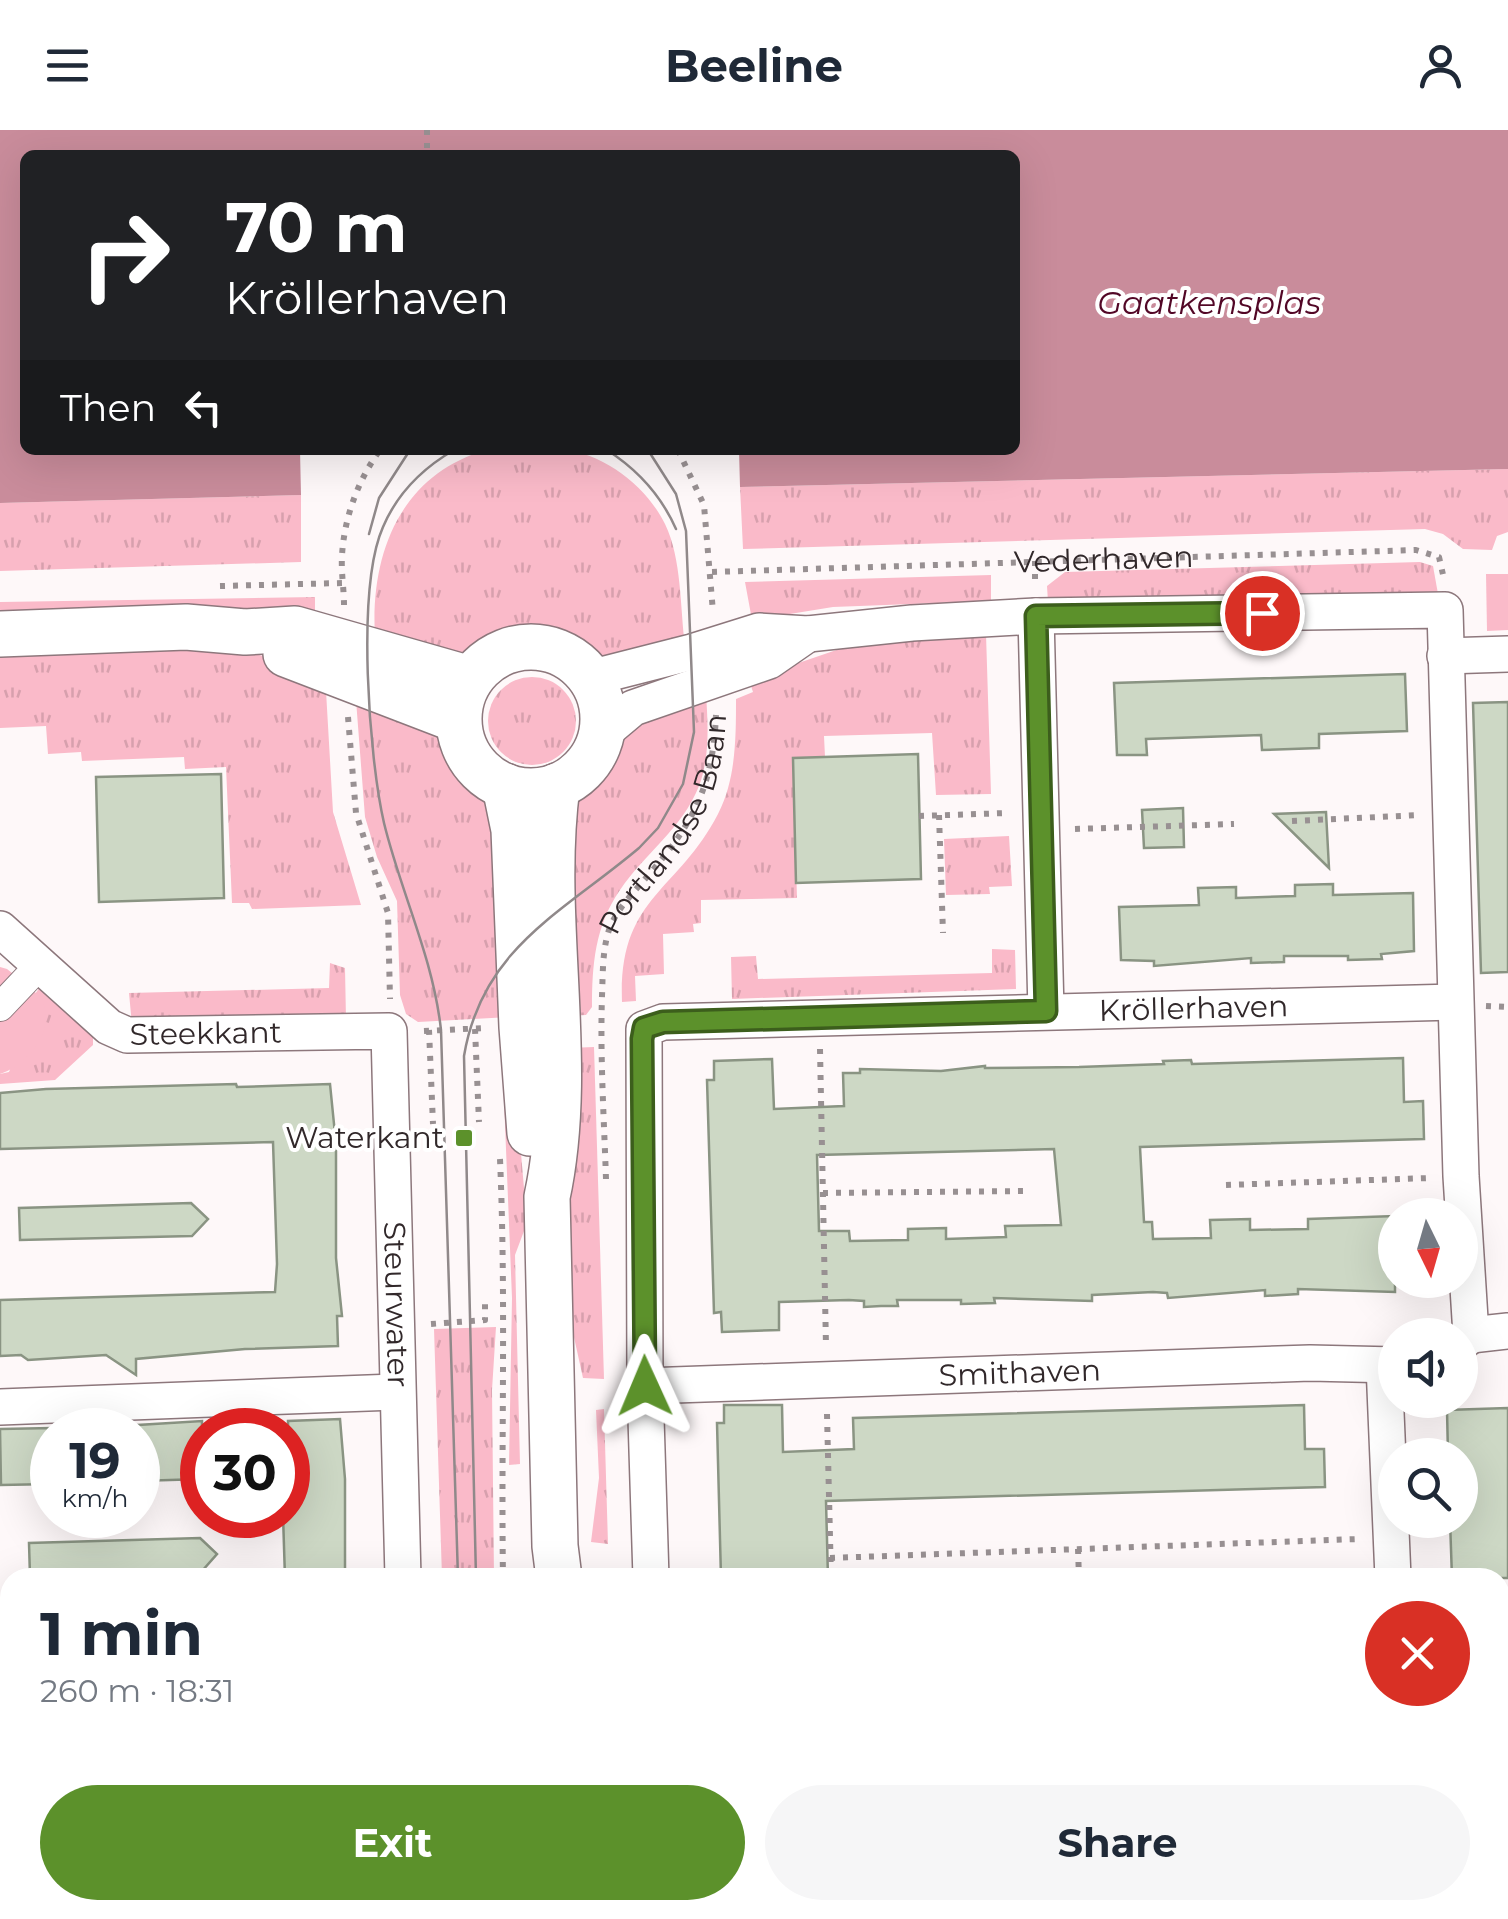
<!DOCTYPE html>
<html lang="en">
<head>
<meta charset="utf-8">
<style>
  body { margin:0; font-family:Montserrat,sans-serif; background:#f6f6f7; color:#1f2937; height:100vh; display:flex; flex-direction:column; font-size:38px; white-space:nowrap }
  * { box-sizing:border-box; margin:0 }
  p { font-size:32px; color:#747a83 }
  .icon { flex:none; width:55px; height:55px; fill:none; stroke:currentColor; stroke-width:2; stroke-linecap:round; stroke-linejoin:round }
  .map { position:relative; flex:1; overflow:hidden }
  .sheet { position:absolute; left:0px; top:1438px; width:1510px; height:352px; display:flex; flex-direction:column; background:#fff; border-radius:30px 30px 0 0; box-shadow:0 10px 40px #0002 }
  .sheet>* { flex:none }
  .guide { position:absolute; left:20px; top:20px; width:1000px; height:305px; border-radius:15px; box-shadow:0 10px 40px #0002; background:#202124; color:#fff; overflow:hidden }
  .needle { width:65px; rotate:175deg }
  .tools { position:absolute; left:1378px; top:1068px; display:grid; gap:20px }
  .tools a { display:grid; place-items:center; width:100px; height:100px; border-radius:50%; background:#fff; box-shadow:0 10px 40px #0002; font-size:50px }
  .speed { position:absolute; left:30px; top:1278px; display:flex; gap:20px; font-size:50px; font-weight:700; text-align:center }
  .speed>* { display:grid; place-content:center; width:130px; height:130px; border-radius:50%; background:#fff; box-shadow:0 10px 40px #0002; line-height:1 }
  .speed small { font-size:25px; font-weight:400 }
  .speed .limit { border:15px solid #d22; background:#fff; color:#111 }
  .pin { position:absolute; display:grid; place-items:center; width:85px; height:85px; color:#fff; margin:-42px; border:5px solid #fff; border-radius:50%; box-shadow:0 2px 10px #0007 }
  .me { position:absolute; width:110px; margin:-55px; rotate:359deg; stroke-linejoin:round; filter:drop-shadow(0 0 8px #0008) }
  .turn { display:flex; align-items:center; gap:35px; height:210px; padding:0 40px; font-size:45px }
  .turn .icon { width:130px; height:130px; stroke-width:2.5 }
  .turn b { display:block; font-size:70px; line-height:85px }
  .then { display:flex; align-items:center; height:95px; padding:0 40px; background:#0003; gap:20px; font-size:38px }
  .round { display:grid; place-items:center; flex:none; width:105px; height:105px; border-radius:52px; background:#f6f6f7 }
  .head { display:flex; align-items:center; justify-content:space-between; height:170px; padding:0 40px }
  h1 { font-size:60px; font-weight:700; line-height:75px }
  .cta { display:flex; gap:20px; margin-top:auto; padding:20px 40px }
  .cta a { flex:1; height:115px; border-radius:60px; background:#5c912b; color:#fff; font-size:40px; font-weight:700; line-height:115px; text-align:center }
  .cta a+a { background:#f6f6f7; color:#1f2937 }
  header { display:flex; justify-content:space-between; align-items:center; height:130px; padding:0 40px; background:#fff; font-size:45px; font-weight:700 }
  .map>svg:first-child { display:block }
  .built { fill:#fee9ee }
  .grass { fill:url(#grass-tufts) }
  .green { fill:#fabac9 }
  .water { fill:#c98c9b }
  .building { fill:#cdd8c5; stroke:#8a9483; stroke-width:2.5; fill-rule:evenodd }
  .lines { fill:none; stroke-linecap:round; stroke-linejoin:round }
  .pedestrian-casing { stroke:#8d777c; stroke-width:30 }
  .minor-casing { stroke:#8d777c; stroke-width:38 }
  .tertiary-casing { stroke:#8d777c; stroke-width:48 }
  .path { stroke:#989092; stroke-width:6; stroke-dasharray:5 8; stroke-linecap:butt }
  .pedestrian { stroke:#fff; stroke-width:28 }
  .minor { stroke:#fff; stroke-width:35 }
  .tertiary { stroke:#fff; stroke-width:45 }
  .tram { stroke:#90898a; stroke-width:2.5 }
  .route-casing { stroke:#3c5e1c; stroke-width:25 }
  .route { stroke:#5c912b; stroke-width:18 }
  .poi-dot { fill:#5c912b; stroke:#fff; stroke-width:4 }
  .labels { text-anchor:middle; stroke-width:8; stroke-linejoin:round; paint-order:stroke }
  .street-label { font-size:30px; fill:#31282a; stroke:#fff }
  .poi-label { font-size:30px; fill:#31282a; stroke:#fff; text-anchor:end }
  .water-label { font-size:32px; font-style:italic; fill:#520726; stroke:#fff }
</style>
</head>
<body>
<header><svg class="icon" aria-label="menu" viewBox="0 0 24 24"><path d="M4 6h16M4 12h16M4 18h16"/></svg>Beeline<svg class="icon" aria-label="person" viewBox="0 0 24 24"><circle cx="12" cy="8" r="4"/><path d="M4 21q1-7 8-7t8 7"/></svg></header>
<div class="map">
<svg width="1508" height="1789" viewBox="0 0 1508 1789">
  <defs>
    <pattern id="grass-tufts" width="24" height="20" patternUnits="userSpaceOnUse" patternTransform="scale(2.5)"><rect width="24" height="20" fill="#fabac9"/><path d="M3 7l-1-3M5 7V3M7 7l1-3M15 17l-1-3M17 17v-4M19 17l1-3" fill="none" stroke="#d7a0ad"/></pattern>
  </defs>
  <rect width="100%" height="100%" fill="#fef8f9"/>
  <polygon class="built" points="1500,1762 1508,1770 1508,1789 1290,1789 1299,1780 1500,1780"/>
  <g class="grass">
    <path d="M 486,320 C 511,320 538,318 563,320 C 604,323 647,357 665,394 C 682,429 680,478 685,516 L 603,529 L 545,506 L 505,508 L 463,524 L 375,507 C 370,424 400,345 486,320 Z"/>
    <polygon points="1508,339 1508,402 1497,406 1492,420 1463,419 1443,404 1425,399 743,419 740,357"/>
    <polygon points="301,365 301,432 0,441 0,373"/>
    <polygon points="1420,432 1433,436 1438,464 1048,472 1047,456 1065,442"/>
    <polygon points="991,445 991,471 833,477 752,490 745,452"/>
    <polygon points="315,467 315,487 0,484 0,472"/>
    <path d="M 986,504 L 991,664 L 936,665 L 932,603 L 824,606 L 825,627 L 793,629 L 797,768 L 701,770 L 701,793 L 693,794 L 694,802 L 663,804 L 664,844 L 635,846 L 636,871 L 622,872 C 618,767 677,763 718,684 C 736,649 736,608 736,569 L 753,562 L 749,550 L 851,515 Z"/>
    <path d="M 201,515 C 242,520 299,528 326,561 L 333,682 L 361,775 L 252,779 L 249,773 L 232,773 L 226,637 L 185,639 L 184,627 L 82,631 L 81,622 L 48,624 L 46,596 L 0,598 L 0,520 Z"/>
    <circle cx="532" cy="591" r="44"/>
    <path d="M 706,564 C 708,594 710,627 699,656 C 682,699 645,723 620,760 C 595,796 592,835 592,877 L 586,885 L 567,886 L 576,668 L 604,638 L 618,612 L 633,594 Z"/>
    <path d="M 356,570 L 446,605 C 459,634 469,656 495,675 L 511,887 L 418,892 L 406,884 L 400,865 L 397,771 L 377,727 L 365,687 Z"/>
    <polygon points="1009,706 1012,756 989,757 990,764 946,765 944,709"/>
    <polygon points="992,819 1015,820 1016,859 732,869 731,827 756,826 758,849 992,843"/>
    <polygon points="330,833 345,838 346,889 132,895 129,863 329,858"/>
    <polygon points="40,857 93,907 93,915 55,950 0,954 0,944 9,942 39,868 35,864"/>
    <polygon points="594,917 604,1249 583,1248 566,1171 568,918"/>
    <polygon points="512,919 527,1093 515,1125 520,1334 509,1335 512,1168 502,920"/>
    <polygon points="496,1197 492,1260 494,1447 442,1447 434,1199"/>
    <polygon points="604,1279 608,1414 591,1412 599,1348 596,1280"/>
  </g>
  <g class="green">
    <polygon points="1486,444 1508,444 1508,500 1487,501"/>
    <path d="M 0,837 L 7,839 C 18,848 37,860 43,873 C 56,902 25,936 0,944 Z"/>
  </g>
  <polygon class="water" points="0,0 1508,0 1508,339 740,357 739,320 1015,320 1015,25 25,25 25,320 300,320 301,365 0,373"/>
  <g class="building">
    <polygon points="1405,544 1407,601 1319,604 1319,618 1262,620 1261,605 1146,609 1147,625 1117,625 1114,553"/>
    <polygon points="1508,572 1508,842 1481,843 1473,573"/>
    <polygon points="918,624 921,749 796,753 793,628"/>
    <polygon points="221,644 224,768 99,772 96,647"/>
    <polygon points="1183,678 1184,717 1144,718 1142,680"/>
    <polygon points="1326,682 1329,738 1274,684"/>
    <polygon points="1333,754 1333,765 1413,763 1414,821 1381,824 1382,829 1348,830 1348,826 1284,826 1284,832 1251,833 1251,828 1154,836 1154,831 1121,830 1119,777 1199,775 1198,758 1236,757 1236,768 1295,766 1295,755"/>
    <path d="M 1403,928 L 1404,972 L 1423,971 L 1424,1009 L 1140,1017 L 1144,1092 L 1152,1092 L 1153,1109 L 1211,1108 L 1210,1090 L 1250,1089 L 1250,1100 L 1308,1099 L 1308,1089 L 1395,1086 L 1395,1162 L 1298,1159 L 1298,1164 L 1265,1166 L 1265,1160 L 1168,1168 L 1167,1163 L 1153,1162 L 1092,1165 L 1092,1171 L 994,1168 L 995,1173 L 961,1174 L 961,1170 L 897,1170 L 898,1176 L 881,1176 L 864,1177 L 864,1171 L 849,1170 L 779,1172 L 779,1200 L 722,1202 L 721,1182 L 714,1183 L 707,950 L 714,950 L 714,931 L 772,929 L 774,979 L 844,976 L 843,943 L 860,943 L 860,939 L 941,941 L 985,936 L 985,938 L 1079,937 L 1164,934 L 1163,931 L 1191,930 L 1192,934 ZM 1054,1019 L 1061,1095 L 1005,1096 L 1006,1107 L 946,1109 L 946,1098 L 908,1099 L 908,1110 L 850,1111 L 849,1101 L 819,1101 L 817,1025 Z"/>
    <polygon points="236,954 237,957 330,954 336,1014 336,1128 342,1186 337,1186 338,1216 245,1219 136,1229 136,1245 106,1225 28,1230 21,1225 0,1226 0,1170 275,1162 277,1134 273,1012 0,1019 0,963 46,959"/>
    <polygon points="191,1073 208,1089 192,1106 20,1110 19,1078"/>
    <polygon points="724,1275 782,1275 783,1322 854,1319 853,1288 1304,1275 1305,1319 1324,1319 1325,1357 826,1371 828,1448 721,1448 717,1293 724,1293"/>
    <polygon points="1508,1278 1508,1448 1452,1448 1450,1390 1460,1390 1460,1325 1448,1325 1447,1280"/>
    <polygon points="340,1289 345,1349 345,1448 285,1448 283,1385 288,1385 288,1291"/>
    <polygon points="202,1291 202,1349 138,1351 138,1295"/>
    <polygon points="52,1298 52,1354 1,1355 0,1299"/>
    <polygon points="200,1408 217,1424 202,1441 30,1446 29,1413"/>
  </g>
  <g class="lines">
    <g class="pedestrian-casing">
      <polyline id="pedestrian" points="0,877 38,837"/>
    </g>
    <g class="minor-casing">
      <g id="minor">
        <polyline points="1036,486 1046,881"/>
        <polyline points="1445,526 1508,524"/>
        <polyline points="590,548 692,522 759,501 808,504 912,493 1036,486 1445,480 1461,1046 1471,1205 1460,1214"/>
        <polyline points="602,604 633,578 769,531 808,504"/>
        <path id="s3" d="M 0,799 L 109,897 L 127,905 L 389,901 L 403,1448"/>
        <polyline points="1471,1205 1508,1201"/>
        <polyline points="1384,1235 1393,1448"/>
        <path id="s4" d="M 645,1256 L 1310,1233 L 1395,1235"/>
        <polyline points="0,1277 395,1262"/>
        <path id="s5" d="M 651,1448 L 645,1256 L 644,899 L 663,892 L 1455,872"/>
        <polyline points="0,1612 10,1612"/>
        <polyline points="0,1727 10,1726"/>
        <polyline points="414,1780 414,1789"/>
      </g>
    </g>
    <g class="tertiary-casing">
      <g id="tertiary">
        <polyline points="0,504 186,497 245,502 295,499 470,549"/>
        <circle cx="531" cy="589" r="72"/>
        <polyline points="286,524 458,590"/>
        <polyline points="505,656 514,700 522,897 530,1003"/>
        <path d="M 557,656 C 539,792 576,933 547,1067 L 555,1416 L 559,1448"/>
        <polyline points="546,1780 546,1789"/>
        <polyline points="584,1789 584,1780"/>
      </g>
    </g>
    <g class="path">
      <polyline points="427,0 427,25"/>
      <polyline points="678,320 704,375 713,482"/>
      <polyline points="1035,431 1035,455"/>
      <path id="s1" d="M 712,442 L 1416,420 L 1439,427 L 1444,449"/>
      <polyline points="220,456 344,453"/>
      <path d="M 344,475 C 344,459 341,442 342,426 C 344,388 358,350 380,320"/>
      <polyline points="348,587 356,683 388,783 390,869"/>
      <polyline points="939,685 943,803"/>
      <polyline points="919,686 1008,683"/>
      <polyline points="1292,691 1421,685"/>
      <polyline points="1075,699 1234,694"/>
      <polyline points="1486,876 1508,877"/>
      <polyline points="475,899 479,992"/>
      <polyline points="429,900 433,994"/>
      <polyline points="424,901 486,898"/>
      <polyline points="820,919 826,1216"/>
      <path d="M 500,1029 C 506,1169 501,1308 503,1448"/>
      <path id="s2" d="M 606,1049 C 604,988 600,927 602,866 C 603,843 602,819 610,797 C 619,776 636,760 651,742 C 695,691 713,654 716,585"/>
      <polyline points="1226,1055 1430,1048"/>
      <polyline points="823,1063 1027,1061"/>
      <polyline points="431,1194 485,1190 485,1174"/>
      <polyline points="827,1284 831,1448"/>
      <polyline points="1078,1419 1079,1448"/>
      <polyline points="830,1428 1359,1409"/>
      <polyline points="1500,1746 1508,1753"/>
      <polyline points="646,1780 647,1789"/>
      <polyline points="763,1780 763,1789"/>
      <polyline points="1006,1780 1006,1789"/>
    </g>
    <use href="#pedestrian" class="pedestrian"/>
    <use href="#minor" class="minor"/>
    <use href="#tertiary" class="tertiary"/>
    <g class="tram">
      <path d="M 454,320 C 423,338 397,364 383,397 C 356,458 369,628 384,693 C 401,763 433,827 441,900 L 458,1448"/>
      <path d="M 607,320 C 638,340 661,365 676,399"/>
      <polyline points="369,404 379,368 410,320"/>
      <path d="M 476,1448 L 464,926 C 482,818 562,783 639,718 L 658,698 L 683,654 L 694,602 L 686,401 L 676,364 L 648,320"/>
      <polyline points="467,1780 467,1789"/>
      <polyline points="486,1780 486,1789"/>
    </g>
  </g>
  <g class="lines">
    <g class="route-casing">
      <polyline id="route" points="645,1256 642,909 644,898 663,892 1046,881 1036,486 1262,483"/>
    </g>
    <use href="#route" class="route"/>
  </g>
  <rect class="poi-dot" x="454" y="998" width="20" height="20" rx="5"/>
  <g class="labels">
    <g class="street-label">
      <text dy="10" stroke="none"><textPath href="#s1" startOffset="392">Vederhaven</textPath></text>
      <text dy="10" stroke="none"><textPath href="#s2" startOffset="372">Portlandse Baan</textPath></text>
      <text dy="10" stroke="none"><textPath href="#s5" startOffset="1100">Kröllerhaven</textPath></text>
      <text dy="10" stroke="none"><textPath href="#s3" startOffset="245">Steekkant</textPath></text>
      <text dy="10" stroke="none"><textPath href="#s3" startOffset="702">Steurwater</textPath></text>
      <text dy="10" stroke="none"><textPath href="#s4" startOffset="375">Smithaven</textPath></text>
    </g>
    <g class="poi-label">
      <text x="444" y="1018">Waterkant</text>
    </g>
    <g class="water-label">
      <text x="1209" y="184">Gaatkensplas</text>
    </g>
  </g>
</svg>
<div class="tools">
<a><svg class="needle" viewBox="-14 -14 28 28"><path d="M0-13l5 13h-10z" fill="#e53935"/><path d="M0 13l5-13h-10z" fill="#747a83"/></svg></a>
<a><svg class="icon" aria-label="sound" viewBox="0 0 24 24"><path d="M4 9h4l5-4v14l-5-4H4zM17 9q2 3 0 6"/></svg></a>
<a><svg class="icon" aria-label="search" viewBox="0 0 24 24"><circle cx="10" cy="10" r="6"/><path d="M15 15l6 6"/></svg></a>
</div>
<div class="speed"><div>19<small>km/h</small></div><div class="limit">30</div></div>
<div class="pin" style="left:1262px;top:483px;background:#d93025"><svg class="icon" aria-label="arrive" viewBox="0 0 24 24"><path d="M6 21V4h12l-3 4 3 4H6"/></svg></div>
<svg class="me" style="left:645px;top:1256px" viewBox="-20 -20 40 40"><path d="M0-17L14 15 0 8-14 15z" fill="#5c912b" stroke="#fff" stroke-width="4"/></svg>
<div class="guide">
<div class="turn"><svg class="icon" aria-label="right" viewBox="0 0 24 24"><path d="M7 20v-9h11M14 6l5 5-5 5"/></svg><div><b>70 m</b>Kröllerhaven</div></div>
<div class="then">Then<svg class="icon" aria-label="left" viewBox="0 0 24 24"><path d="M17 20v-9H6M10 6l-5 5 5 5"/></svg></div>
</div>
<section class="sheet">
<div class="head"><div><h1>1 min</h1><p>260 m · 18:31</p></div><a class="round" style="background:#d93025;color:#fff"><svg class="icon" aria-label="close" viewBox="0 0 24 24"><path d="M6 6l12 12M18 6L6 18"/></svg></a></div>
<div class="cta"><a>Exit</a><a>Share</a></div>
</section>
</div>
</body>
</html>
